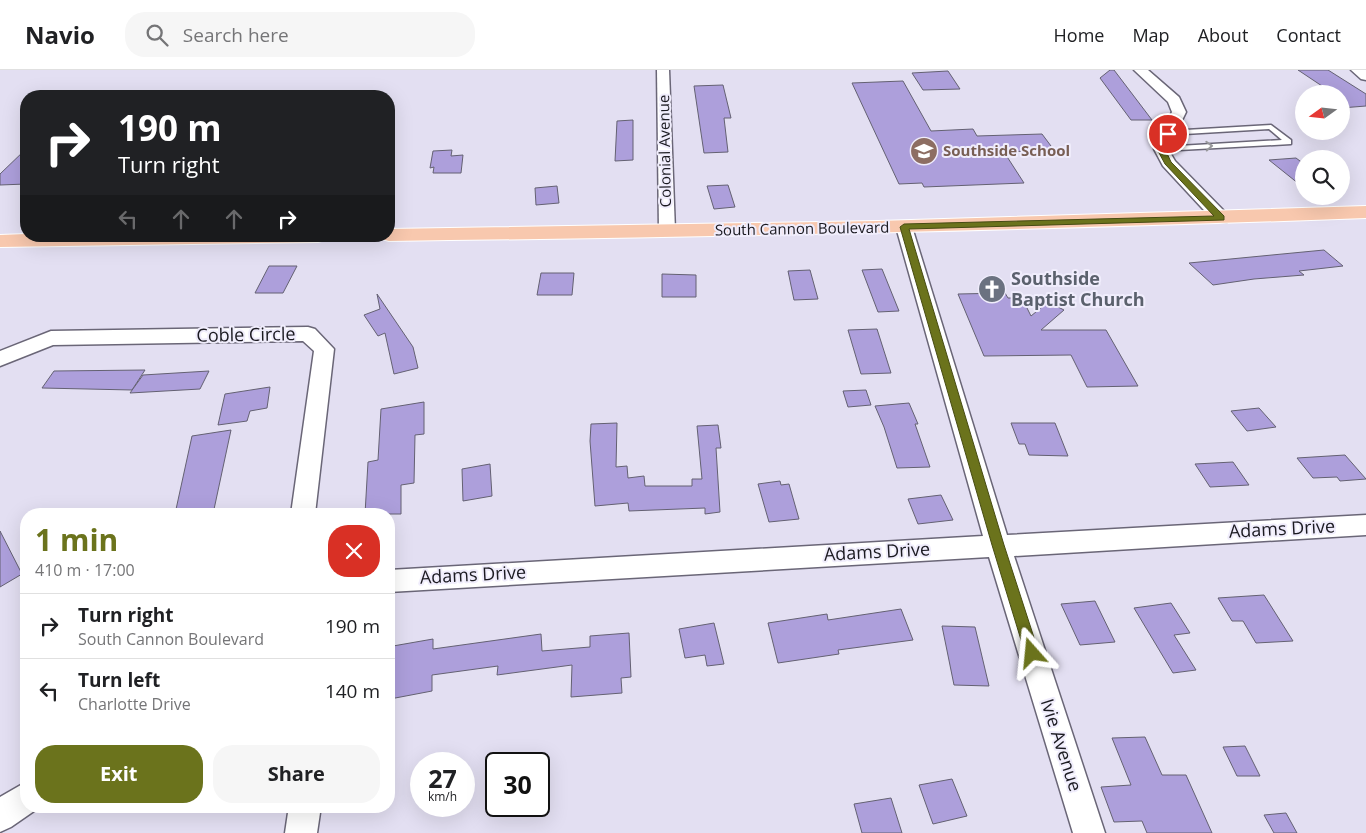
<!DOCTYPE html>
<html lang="en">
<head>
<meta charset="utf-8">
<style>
  body { margin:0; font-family:"Open Sans",sans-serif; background:#f6f6f6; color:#202124; height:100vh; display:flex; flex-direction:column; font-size:19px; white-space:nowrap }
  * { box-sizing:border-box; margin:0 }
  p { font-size:16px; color:#757577 }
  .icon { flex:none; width:28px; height:28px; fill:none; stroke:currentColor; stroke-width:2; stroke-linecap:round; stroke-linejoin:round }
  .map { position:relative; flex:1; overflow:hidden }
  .side { position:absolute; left:20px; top:438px; width:375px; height:305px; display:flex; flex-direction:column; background:#fff; border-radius:20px; box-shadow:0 5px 20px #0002 }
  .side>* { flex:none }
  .banner { position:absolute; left:20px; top:20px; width:375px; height:152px; border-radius:20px; box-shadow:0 5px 20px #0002; background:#202124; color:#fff; overflow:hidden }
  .needle { width:32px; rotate:255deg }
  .controls { position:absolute; left:1295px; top:15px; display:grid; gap:10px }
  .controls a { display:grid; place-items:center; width:55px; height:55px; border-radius:50%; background:#fff; box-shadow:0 5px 20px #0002; font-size:25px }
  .speed { position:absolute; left:410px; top:682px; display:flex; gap:10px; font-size:25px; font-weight:700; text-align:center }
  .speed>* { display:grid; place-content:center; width:65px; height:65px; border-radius:50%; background:#fff; box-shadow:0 5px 20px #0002; line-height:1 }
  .speed small { font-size:12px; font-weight:400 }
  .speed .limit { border:2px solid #111; border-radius:8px; background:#fff; color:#111 }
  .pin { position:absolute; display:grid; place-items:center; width:42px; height:42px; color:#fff; margin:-21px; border:2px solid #fff; border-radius:50%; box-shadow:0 1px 5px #0007 }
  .me { position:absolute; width:55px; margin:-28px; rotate:342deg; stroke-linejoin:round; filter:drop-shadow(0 0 4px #0008) }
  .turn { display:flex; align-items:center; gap:18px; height:105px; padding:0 15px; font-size:22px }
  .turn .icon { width:65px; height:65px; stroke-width:2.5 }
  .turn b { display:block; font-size:35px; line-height:42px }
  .lanes { display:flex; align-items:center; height:48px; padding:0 15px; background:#0003; justify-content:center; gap:25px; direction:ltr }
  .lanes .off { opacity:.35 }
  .round { display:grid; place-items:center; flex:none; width:52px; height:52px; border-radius:20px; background:#f6f6f6 }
  .overview { display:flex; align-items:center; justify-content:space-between; height:85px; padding:0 15px }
  h1 { font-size:30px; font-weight:700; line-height:38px; color:#6b731c }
  .primary-button { display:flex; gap:10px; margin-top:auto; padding:10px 15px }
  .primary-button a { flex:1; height:58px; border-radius:20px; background:#6b731c; color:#fff; font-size:20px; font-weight:700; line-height:58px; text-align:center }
  .primary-button a+a { background:#f6f6f6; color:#202124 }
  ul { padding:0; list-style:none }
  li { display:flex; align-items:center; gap:15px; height:65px; padding:0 15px; border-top:1px solid #e0e0e0 }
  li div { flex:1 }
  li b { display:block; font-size:19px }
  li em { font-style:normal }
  header { display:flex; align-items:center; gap:30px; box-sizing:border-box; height:70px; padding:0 25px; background:#fff; border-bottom:1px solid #e0e0e0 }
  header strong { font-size:24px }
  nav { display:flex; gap:28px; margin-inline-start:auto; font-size:18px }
  .search { width:350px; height:45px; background:#f6f6f6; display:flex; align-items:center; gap:12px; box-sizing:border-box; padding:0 18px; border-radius:20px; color:#757577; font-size:19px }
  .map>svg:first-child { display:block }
  .building { fill:#ad9fdb; stroke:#646172 }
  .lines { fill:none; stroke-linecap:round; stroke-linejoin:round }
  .service-casing { stroke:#6a6677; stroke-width:3 }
  .minor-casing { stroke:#6a6677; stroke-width:3 }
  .trunk-casing { stroke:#fff; stroke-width:2 }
  .service { fill:#fff; fill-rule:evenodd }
  .minor { fill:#fff; fill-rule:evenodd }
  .trunk { fill:#f8c8ae; fill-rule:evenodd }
  .oneway { stroke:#98989b }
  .route { fill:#6b731c; stroke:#464b12 }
  .labels { text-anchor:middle; stroke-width:4; stroke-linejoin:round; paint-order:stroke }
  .far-street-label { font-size:15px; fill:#1b1a21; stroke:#f0edfc }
  .far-education-label { font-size:15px; font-weight:bold; fill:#785e54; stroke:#f0edfc; text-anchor:start }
  .worship-label { font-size:18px; font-weight:bold; fill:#5b616d; stroke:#f0edfc; text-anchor:start }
  .street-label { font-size:18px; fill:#1b1a21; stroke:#f0edfc }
</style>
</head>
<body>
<header>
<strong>Navio</strong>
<div class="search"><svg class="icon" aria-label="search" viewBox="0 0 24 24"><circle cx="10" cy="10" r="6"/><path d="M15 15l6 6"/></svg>Search here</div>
<nav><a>Home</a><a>Map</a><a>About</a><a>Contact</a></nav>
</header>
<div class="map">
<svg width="1366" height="763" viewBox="0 0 1366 763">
  <rect width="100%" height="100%" fill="#e3dff2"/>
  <g class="building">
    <polygon points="1110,0 1114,0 1152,50 1131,50 1100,8"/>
    <polygon points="1298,0 1328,0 1366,24 1366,36 1341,38 1341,24 1334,24"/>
    <polygon points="948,1 960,19 923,20 912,3"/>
    <polygon points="903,11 931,61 973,59 977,66 1042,64 1054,80 1004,82 1024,113 924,117 922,113 899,114 852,13"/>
    <polygon points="723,15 731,48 724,48 728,82 704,83 694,16"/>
    <polygon points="633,50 633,90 615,91 617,51"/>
    <polygon points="26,79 26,114 0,115 0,104"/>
    <polygon points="452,80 451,86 463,85 461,103 433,103 434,97 430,98 433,81"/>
    <polygon points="1296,88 1304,94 1304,118 1269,90"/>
    <polygon points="728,115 735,137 714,139 707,116"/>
    <polygon points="557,116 559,133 536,135 535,118"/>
    <polygon points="1324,180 1343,196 1299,201 1304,205 1254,209 1213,215 1189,193"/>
    <polygon points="269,196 297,196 283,223 255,223"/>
    <polygon points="882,199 899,241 878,242 862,200"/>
    <polygon points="810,200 818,229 794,230 788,201"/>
    <polygon points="541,203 574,203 572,225 537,225"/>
    <polygon points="662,204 696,205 696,227 662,227"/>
    <polygon points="1005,223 1008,228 1022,228 1031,246 1048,232 1064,240 1041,260 1106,260 1138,316 1087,317 1071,285 984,286 958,224"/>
    <polygon points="377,224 413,277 418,298 394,304 385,263 378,266 364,245 380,239"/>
    <polygon points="877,259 891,303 861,304 848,260"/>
    <polygon points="145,300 132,320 42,318 54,301"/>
    <polygon points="209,301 200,319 130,323 143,305"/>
    <polygon points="270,317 267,338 250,341 247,351 218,355 225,324"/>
    <polygon points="866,320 871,335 848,337 843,321"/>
    <polygon points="424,332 424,364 415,365 414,413 401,415 401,444 365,444 368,392 378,390 381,339"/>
    <polygon points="909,333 918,354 915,354 930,397 897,398 884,357 875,336"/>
    <polygon points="1259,338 1276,357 1247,361 1231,341"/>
    <polygon points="617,353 616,397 627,396 628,408 644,406 645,416 692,416 692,409 702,409 697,356 718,355 721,378 716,378 720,442 705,444 705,438 629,441 628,433 595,436 590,371 591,354"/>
    <polygon points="1011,353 1055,353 1068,386 1029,385 1025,374 1019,374"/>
    <polygon points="231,360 213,444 175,444 192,366"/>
    <polygon points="1345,385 1366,409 1340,411 1337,407 1313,408 1297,388"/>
    <polygon points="1233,392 1249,415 1210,417 1195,394"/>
    <polygon points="490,394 492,426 463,431 462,399"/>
    <polygon points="780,411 781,415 789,414 799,449 769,452 758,414"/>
    <polygon points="941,425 953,450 918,454 908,429"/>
    <polygon points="0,461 22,504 0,517"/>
    <polygon points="1264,525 1293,571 1256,573 1243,551 1232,551 1218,528"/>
    <polygon points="1095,531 1115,572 1080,575 1061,534"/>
    <polygon points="1171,533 1190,563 1174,565 1196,600 1173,603 1134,538"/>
    <polygon points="901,539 913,570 838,580 839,584 778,593 768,553 827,544 828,550"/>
    <polygon points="714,553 724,594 707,596 705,585 685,588 679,559"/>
    <polygon points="942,556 975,557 989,616 954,615"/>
    <polygon points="629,563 631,607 621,608 622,623 571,627 572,595 497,605 498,596 432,605 432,621 390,629 393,576 433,569 433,579 541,564 542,581 590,577 590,566"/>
    <polygon points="1145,667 1162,705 1186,705 1212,763 1147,763 1142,751 1114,752 1101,717 1131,715 1112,668"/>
    <polygon points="1245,676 1260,706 1237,706 1223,677"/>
    <polygon points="952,709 967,746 933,754 919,715"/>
    <polygon points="891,728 902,763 862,763 854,734"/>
    <polygon points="1286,743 1297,763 1274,763 1264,745"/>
  </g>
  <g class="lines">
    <g class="service-casing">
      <polygon id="service" points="1271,55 1291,70 1291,74 1161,81 1157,79 1161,77 1282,70 1269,59 1168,65 1164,63 1168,61"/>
    </g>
    <g class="minor-casing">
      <g id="minor">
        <polygon points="657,0 669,0 675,161 673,165 661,165 659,161"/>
        <polygon points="1134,0 1148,0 1179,27 1186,42 1168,79 1175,91 1227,144 1229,148 1227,152 1215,152 1163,96 1154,79 1172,42 1168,32"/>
        <polygon points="1351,0 1366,0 1366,10 1361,9"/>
        <polygon points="904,152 910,153 912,157 1007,465 1366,445 1366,465 1014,486 1105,763 1073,763 989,487 389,522 389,500 983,466 896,157 898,153"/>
        <polygon points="308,257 315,259 334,279 315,444 291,444 314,281 303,271 53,275 0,296 0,281 51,261"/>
        <polygon points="26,712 26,736 38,736 37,739 11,757 0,762 0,727"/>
        <polygon points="289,736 321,736 317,763 285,763"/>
      </g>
    </g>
    <g class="trunk-casing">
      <g id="trunk">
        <path d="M 1366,136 L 1366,148 C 1040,160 715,167 389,171 L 382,169 L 379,166 L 389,166 L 389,159 L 878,151 Z"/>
        <polygon points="26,164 26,166 328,166 325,170 318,172 0,177 0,165"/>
      </g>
    </g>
    <use href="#service" class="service"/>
    <use href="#minor" class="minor"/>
    <use href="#trunk" class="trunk"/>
  </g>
  <defs><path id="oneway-chevron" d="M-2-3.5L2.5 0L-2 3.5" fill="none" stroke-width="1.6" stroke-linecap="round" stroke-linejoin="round" transform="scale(1.25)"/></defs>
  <use class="oneway" href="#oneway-chevron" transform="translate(1209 76) rotate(-3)"/>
  <polygon class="route" points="1168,61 1172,64 1165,79 1171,92 1224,146 1224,150 909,159 1004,475 1039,583 1037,587 1032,589 1027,587 1025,583 992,475 900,157 904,154 1214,146 1165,94 1157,79 1165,64"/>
  <defs>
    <g id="school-disc" transform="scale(1.4375)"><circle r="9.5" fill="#8d6e63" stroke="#f0edfc"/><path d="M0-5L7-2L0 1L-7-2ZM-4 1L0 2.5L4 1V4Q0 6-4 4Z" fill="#fff"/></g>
    <g id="church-disc" transform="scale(1.4375)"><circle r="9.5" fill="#6b7280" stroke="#f0edfc"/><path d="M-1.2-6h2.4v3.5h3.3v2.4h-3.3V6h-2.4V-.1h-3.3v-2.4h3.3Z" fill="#fff"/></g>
  </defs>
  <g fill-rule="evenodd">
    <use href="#school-disc" x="924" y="81"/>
    <use href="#church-disc" x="992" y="219"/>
  </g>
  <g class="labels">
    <g class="far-street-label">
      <text transform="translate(665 81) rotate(-91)" y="5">Colonial Avenue</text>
      <text transform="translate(802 159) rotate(-1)" y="5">South Cannon Boulevard</text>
    </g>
    <g class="far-education-label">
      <text x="943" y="86">Southside School</text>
    </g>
    <g class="worship-label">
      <text x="1011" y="215">Southside<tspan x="1011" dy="21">Baptist Church</tspan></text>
    </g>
    <g class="street-label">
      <text transform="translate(246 265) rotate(-1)" y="6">Coble Circle</text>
      <text transform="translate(1282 459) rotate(-3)" y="6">Adams Drive</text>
      <text transform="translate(877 482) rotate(-3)" y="6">Adams Drive</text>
      <text transform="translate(473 505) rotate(-3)" y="6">Adams Drive</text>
      <text transform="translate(1061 675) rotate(72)" y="6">Ivie Avenue</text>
    </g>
  </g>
</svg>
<div class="controls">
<a><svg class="needle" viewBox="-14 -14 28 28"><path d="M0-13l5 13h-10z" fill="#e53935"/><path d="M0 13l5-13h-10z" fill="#757577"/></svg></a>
<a><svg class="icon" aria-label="search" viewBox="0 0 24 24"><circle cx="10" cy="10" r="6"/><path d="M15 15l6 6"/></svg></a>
</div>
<div class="speed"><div>27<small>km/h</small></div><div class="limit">30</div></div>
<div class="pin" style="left:1168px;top:64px;background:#d93025"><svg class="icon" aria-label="arrive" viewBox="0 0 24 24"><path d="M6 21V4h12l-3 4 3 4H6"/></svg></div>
<svg class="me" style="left:1032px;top:583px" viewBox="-20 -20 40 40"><path d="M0-17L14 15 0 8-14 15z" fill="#6b731c" stroke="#fff" stroke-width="4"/></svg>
<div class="banner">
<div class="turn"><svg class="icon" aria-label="right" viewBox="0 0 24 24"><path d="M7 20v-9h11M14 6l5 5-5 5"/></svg><div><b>190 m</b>Turn right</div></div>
<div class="lanes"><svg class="icon off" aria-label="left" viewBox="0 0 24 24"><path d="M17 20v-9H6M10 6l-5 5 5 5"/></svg><svg class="icon off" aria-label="ahead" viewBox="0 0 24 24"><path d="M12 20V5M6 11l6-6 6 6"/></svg><svg class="icon off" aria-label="ahead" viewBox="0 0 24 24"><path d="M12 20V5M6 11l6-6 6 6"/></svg><svg class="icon" aria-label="right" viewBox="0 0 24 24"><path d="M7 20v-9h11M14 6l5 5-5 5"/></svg></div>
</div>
<section class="side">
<div class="overview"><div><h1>1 min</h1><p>410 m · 17:00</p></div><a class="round" style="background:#d93025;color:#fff"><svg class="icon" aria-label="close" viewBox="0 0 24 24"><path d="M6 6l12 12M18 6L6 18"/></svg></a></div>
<ul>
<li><svg class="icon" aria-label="right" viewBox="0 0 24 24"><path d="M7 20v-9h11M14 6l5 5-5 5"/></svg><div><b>Turn right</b><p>South Cannon Boulevard</p></div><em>190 m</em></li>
<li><svg class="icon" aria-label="left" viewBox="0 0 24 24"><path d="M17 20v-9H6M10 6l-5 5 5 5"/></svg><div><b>Turn left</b><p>Charlotte Drive</p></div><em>140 m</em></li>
</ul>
<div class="primary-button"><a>Exit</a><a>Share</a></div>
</section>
</div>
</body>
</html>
